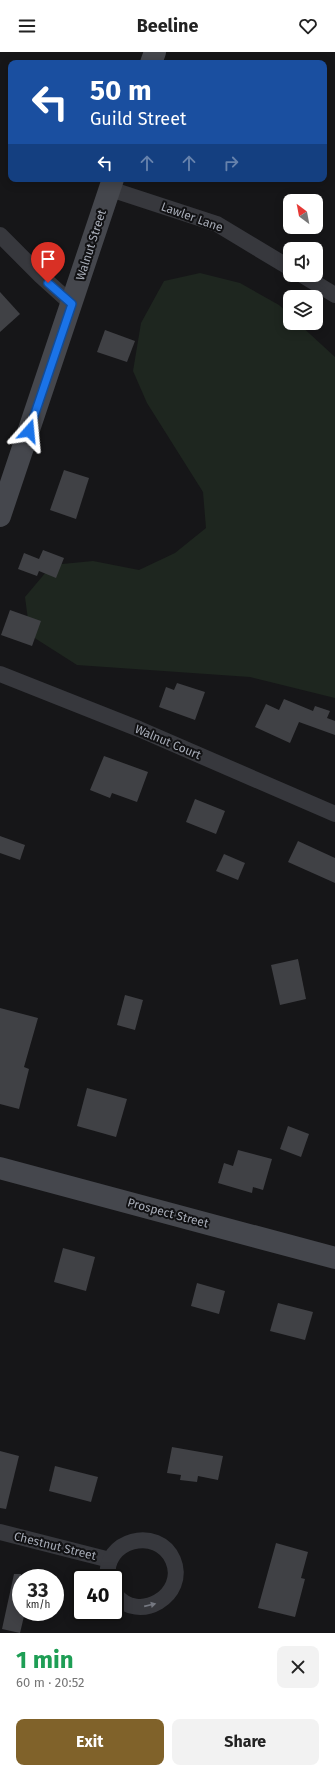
<!DOCTYPE html>
<html lang="en">
<head>
<meta charset="utf-8">
<style>
  body { margin:0; font-family:"Fira Sans",sans-serif; background:#f2f2f2; color:#222; height:100vh; display:flex; flex-direction:column; font-size:15px; white-space:nowrap }
  * { box-sizing:border-box; margin:0 }
  p { font-size:13px; color:#767676 }
  .icon { flex:none; width:22px; height:22px; fill:none; stroke:currentColor; stroke-width:2; stroke-linecap:round; stroke-linejoin:round }
  .map { position:relative; height:1581px; overflow:hidden }
  .panel { display:flex; flex-direction:column; background:#fff; flex:1 }
  .panel>* { flex:none }
  .hud { position:absolute; left:8px; top:8px; width:319px; height:122px; border-radius:8px; box-shadow:0 2px 10px #0003; background:#1a4fa0; color:#fff; overflow:hidden }
  .needle { width:26px; rotate:328deg }
  .tools { position:absolute; left:283px; top:142px; display:grid; gap:8px }
  .tools a { display:grid; place-items:center; width:40px; height:40px; border-radius:8px; background:#fff; box-shadow:0 2px 10px #0003; font-size:20px }
  .speed { position:absolute; left:12px; top:1517px; display:flex; gap:8px; font-size:20px; font-weight:700; text-align:center }
  .speed>* { display:grid; place-content:center; width:52px; height:52px; border-radius:50%; background:#fff; box-shadow:0 2px 10px #0003; line-height:1 }
  .speed small { font-size:10px; font-weight:400 }
  .speed .limit { border:2px solid #111; border-radius:6px; background:#fff; color:#111 }
  .pin { position:absolute; display:grid; place-items:center; width:34px; height:34px; color:#fff; margin:-41px -17px; border-radius:50% 50% 50% 0; rotate:-45deg; box-shadow:0 0 4px #0007 }
  .pin .icon { rotate:45deg }
  .me { position:absolute; width:44px; margin:-22px; rotate:18deg; stroke-linejoin:round; filter:drop-shadow(0 0 3px #0008) }
  .turn { display:flex; align-items:center; gap:14px; height:84px; padding:0 16px; font-size:18px }
  .turn .icon { width:52px; height:52px; stroke-width:2.5 }
  .turn b { display:block; font-size:28px; line-height:34px }
  .lanes { display:flex; align-items:center; height:38px; padding:0 16px; background:#0003; justify-content:center; gap:20px; direction:ltr }
  .lanes .off { opacity:.35 }
  .round { display:grid; place-items:center; flex:none; width:42px; height:42px; border-radius:8px; background:#f2f2f2 }
  .summary { display:flex; align-items:center; justify-content:space-between; height:68px; padding:0 16px }
  h1 { font-size:24px; font-weight:700; line-height:30px; color:#1e9e55 }
  .cta { display:flex; gap:8px; margin-top:auto; padding:8px 16px }
  .cta a { flex:1; height:46px; border-radius:8px; background:#80622a; color:#fff; font-size:16px; font-weight:700; line-height:46px; text-align:center }
  .cta a+a { background:#f2f2f2; color:#222 }
  header { display:flex; justify-content:space-between; align-items:center; height:52px; padding:0 16px; background:#fff; font-size:18px; font-weight:700 }
  .map>svg:first-child { display:block }
  .green { fill:#1e261f }
  .building { fill:#404145 }
  .lines { fill:none; stroke-linecap:round; stroke-linejoin:round }
  .street { stroke:#37383d; stroke-width:16 }
  .secondary { stroke:#45474d; stroke-width:22 }
  .oneway { fill:#757881 }
  .route-casing { stroke:#114b97; stroke-width:10 }
  .route { stroke:#1a73e8; stroke-width:7 }
  .labels { text-anchor:middle; stroke-width:4; stroke-linejoin:round; paint-order:stroke }
  .street-label { font-size:12px; fill:#a8adb8; stroke:#111113 }
</style>
</head>
<body>
<header><svg class="icon" aria-label="menu" viewBox="0 0 24 24"><path d="M4 6h16M4 12h16M4 18h16"/></svg>Beeline<svg class="icon" aria-label="heart" viewBox="0 0 24 24"><path d="M12 20l-8-8c-3-5 5-10 8-4 3-6 11-1 8 4z"/></svg></header>
<div class="map">
<svg width="335" height="1581" viewBox="0 0 335 1581">
  <rect width="100%" height="100%" fill="#161618"/>
  <polygon class="green" points="200,221 240,231 279,253 290,263 290,271 298,271 335,305 335,646 250,625 77,613 30,583 25,545 52,513 93,509 139,518 175,501 206,476 203,440 147,351 133,319 141,271 164,229"/>
  <g class="building">
    <polygon points="0,240 20,262 0,280"/>
    <polygon points="105,278 135,289 127,310 97,300"/>
    <polygon points="64,418 89,426 76,467 50,458"/>
    <polygon points="43,498 64,506 56,526 39,519 37,524 18,517 24,501 39,507"/>
    <polygon points="10,558 41,569 32,594 1,583"/>
    <polygon points="177,631 205,640 195,668 159,655 166,635 174,638"/>
    <polygon points="284,647 313,659 315,654 330,659 327,666 335,669 335,683 299,670 290,691 255,675 266,652 279,658"/>
    <polygon points="104,704 148,720 137,750 112,741 110,746 90,738"/>
    <polygon points="195,747 225,759 216,782 186,770"/>
    <polygon points="0,784 25,793 20,808 0,801"/>
    <polygon points="298,789 335,806 335,831 288,810"/>
    <polygon points="224,802 245,811 238,828 216,819"/>
    <polygon points="298,907 306,947 280,953 271,913"/>
    <polygon points="125,943 143,948 135,978 117,973"/>
    <polygon points="0,956 38,966 24,1015 29,1017 19,1057 0,1052"/>
    <polygon points="87,1036 127,1047 116,1085 77,1074"/>
    <polygon points="288,1074 309,1082 301,1105 280,1097"/>
    <polygon points="238,1098 272,1107 263,1138 253,1135 252,1141 218,1131 224,1111 233,1114"/>
    <polygon points="63,1196 95,1205 86,1239 54,1230"/>
    <polygon points="197,1231 225,1239 219,1262 191,1254"/>
    <polygon points="278,1251 313,1260 305,1288 270,1279"/>
    <polygon points="172,1395 223,1404 218,1428 198,1424 197,1430 180,1428 181,1423 167,1421"/>
    <polygon points="0,1399 19,1404 6,1457 0,1456"/>
    <polygon points="55,1414 98,1425 91,1450 49,1439"/>
    <polygon points="276,1491 308,1500 301,1526 305,1527 295,1565 258,1556"/>
    <polygon points="14,1522 21,1522 21,1560 25,1560 20,1581 2,1577"/>
  </g>
  <g class="lines">
    <g class="street">
      <polyline points="110,137 217,172 290,216"/>
      <polyline points="0,183 41,224 72,252"/>
      <polyline points="302,223 335,243"/>
      <polyline points="0,622 139,677 335,762"/>
      <polyline points="0,1480 110,1508"/>
      <path d="M 108,1526 C 102,1488 158,1473 173,1508 C 188,1543 138,1573 115,1542"/>
    </g>
    <g class="secondary">
      <polyline points="151,11 155,0"/>
      <polyline points="0,464 113,127"/>
      <polyline points="0,1116 335,1206"/>
    </g>
  </g>
  <defs><path id="oneway-solid" d="M-6-.8H1V-3.2L6.5 0L1 3.2V.8H-6Z"/></defs>
  <use class="oneway" href="#oneway-solid" transform="translate(150 1553) rotate(-13)"/>
  <g class="lines">
    <g class="route-casing">
      <polyline id="route" points="29,379 72,252 48,231"/>
    </g>
    <use href="#route" class="route"/>
  </g>
  <g class="labels">
    <g class="street-label">
      <text transform="translate(192 165) rotate(20)" y="4">Lawler Lane</text>
      <text transform="translate(91 193) rotate(-72)" y="4">Walnut Street</text>
      <text transform="translate(168 690) rotate(23)" y="4">Walnut Court</text>
      <text transform="translate(168 1161) rotate(15)" y="4">Prospect Street</text>
      <text transform="translate(55 1494) rotate(14)" y="4">Chestnut Street</text>
    </g>
  </g>
</svg>
<div class="tools">
<a><svg class="needle" viewBox="-14 -14 28 28"><path d="M0-13l5 13h-10z" fill="#e53935"/><path d="M0 13l5-13h-10z" fill="#767676"/></svg></a>
<a><svg class="icon" aria-label="sound" viewBox="0 0 24 24"><path d="M4 9h4l5-4v14l-5-4H4zM17 9q2 3 0 6"/></svg></a>
<a><svg class="icon" aria-label="layers" viewBox="0 0 24 24"><path d="M12 4l9 5-9 5-9-5zM3 14l9 5 9-5"/></svg></a>
</div>
<div class="speed"><div>33<small>km/h</small></div><div class="limit">40</div></div>
<div class="pin" style="left:48px;top:231px;background:#d93025"><svg class="icon" aria-label="arrive" viewBox="0 0 24 24"><path d="M6 21V4h12l-3 4 3 4H6"/></svg></div>
<svg class="me" style="left:29px;top:379px" viewBox="-20 -20 40 40"><path d="M0-17L14 15 0 8-14 15z" fill="#1a73e8" stroke="#fff" stroke-width="4"/></svg>
<div class="hud">
<div class="turn"><svg class="icon" aria-label="left" viewBox="0 0 24 24"><path d="M17 20v-9H6M10 6l-5 5 5 5"/></svg><div><b>50 m</b>Guild Street</div></div>
<div class="lanes"><svg class="icon" aria-label="left" viewBox="0 0 24 24"><path d="M17 20v-9H6M10 6l-5 5 5 5"/></svg><svg class="icon off" aria-label="ahead" viewBox="0 0 24 24"><path d="M12 20V5M6 11l6-6 6 6"/></svg><svg class="icon off" aria-label="ahead" viewBox="0 0 24 24"><path d="M12 20V5M6 11l6-6 6 6"/></svg><svg class="icon off" aria-label="right" viewBox="0 0 24 24"><path d="M7 20v-9h11M14 6l5 5-5 5"/></svg></div>
</div>
</div>
<section class="panel">
<div class="summary"><div><h1>1 min</h1><p>60 m · 20:52</p></div><a class="round"><svg class="icon" aria-label="close" viewBox="0 0 24 24"><path d="M6 6l12 12M18 6L6 18"/></svg></a></div>
<div class="cta"><a>Exit</a><a>Share</a></div>
</section>
</body>
</html>
